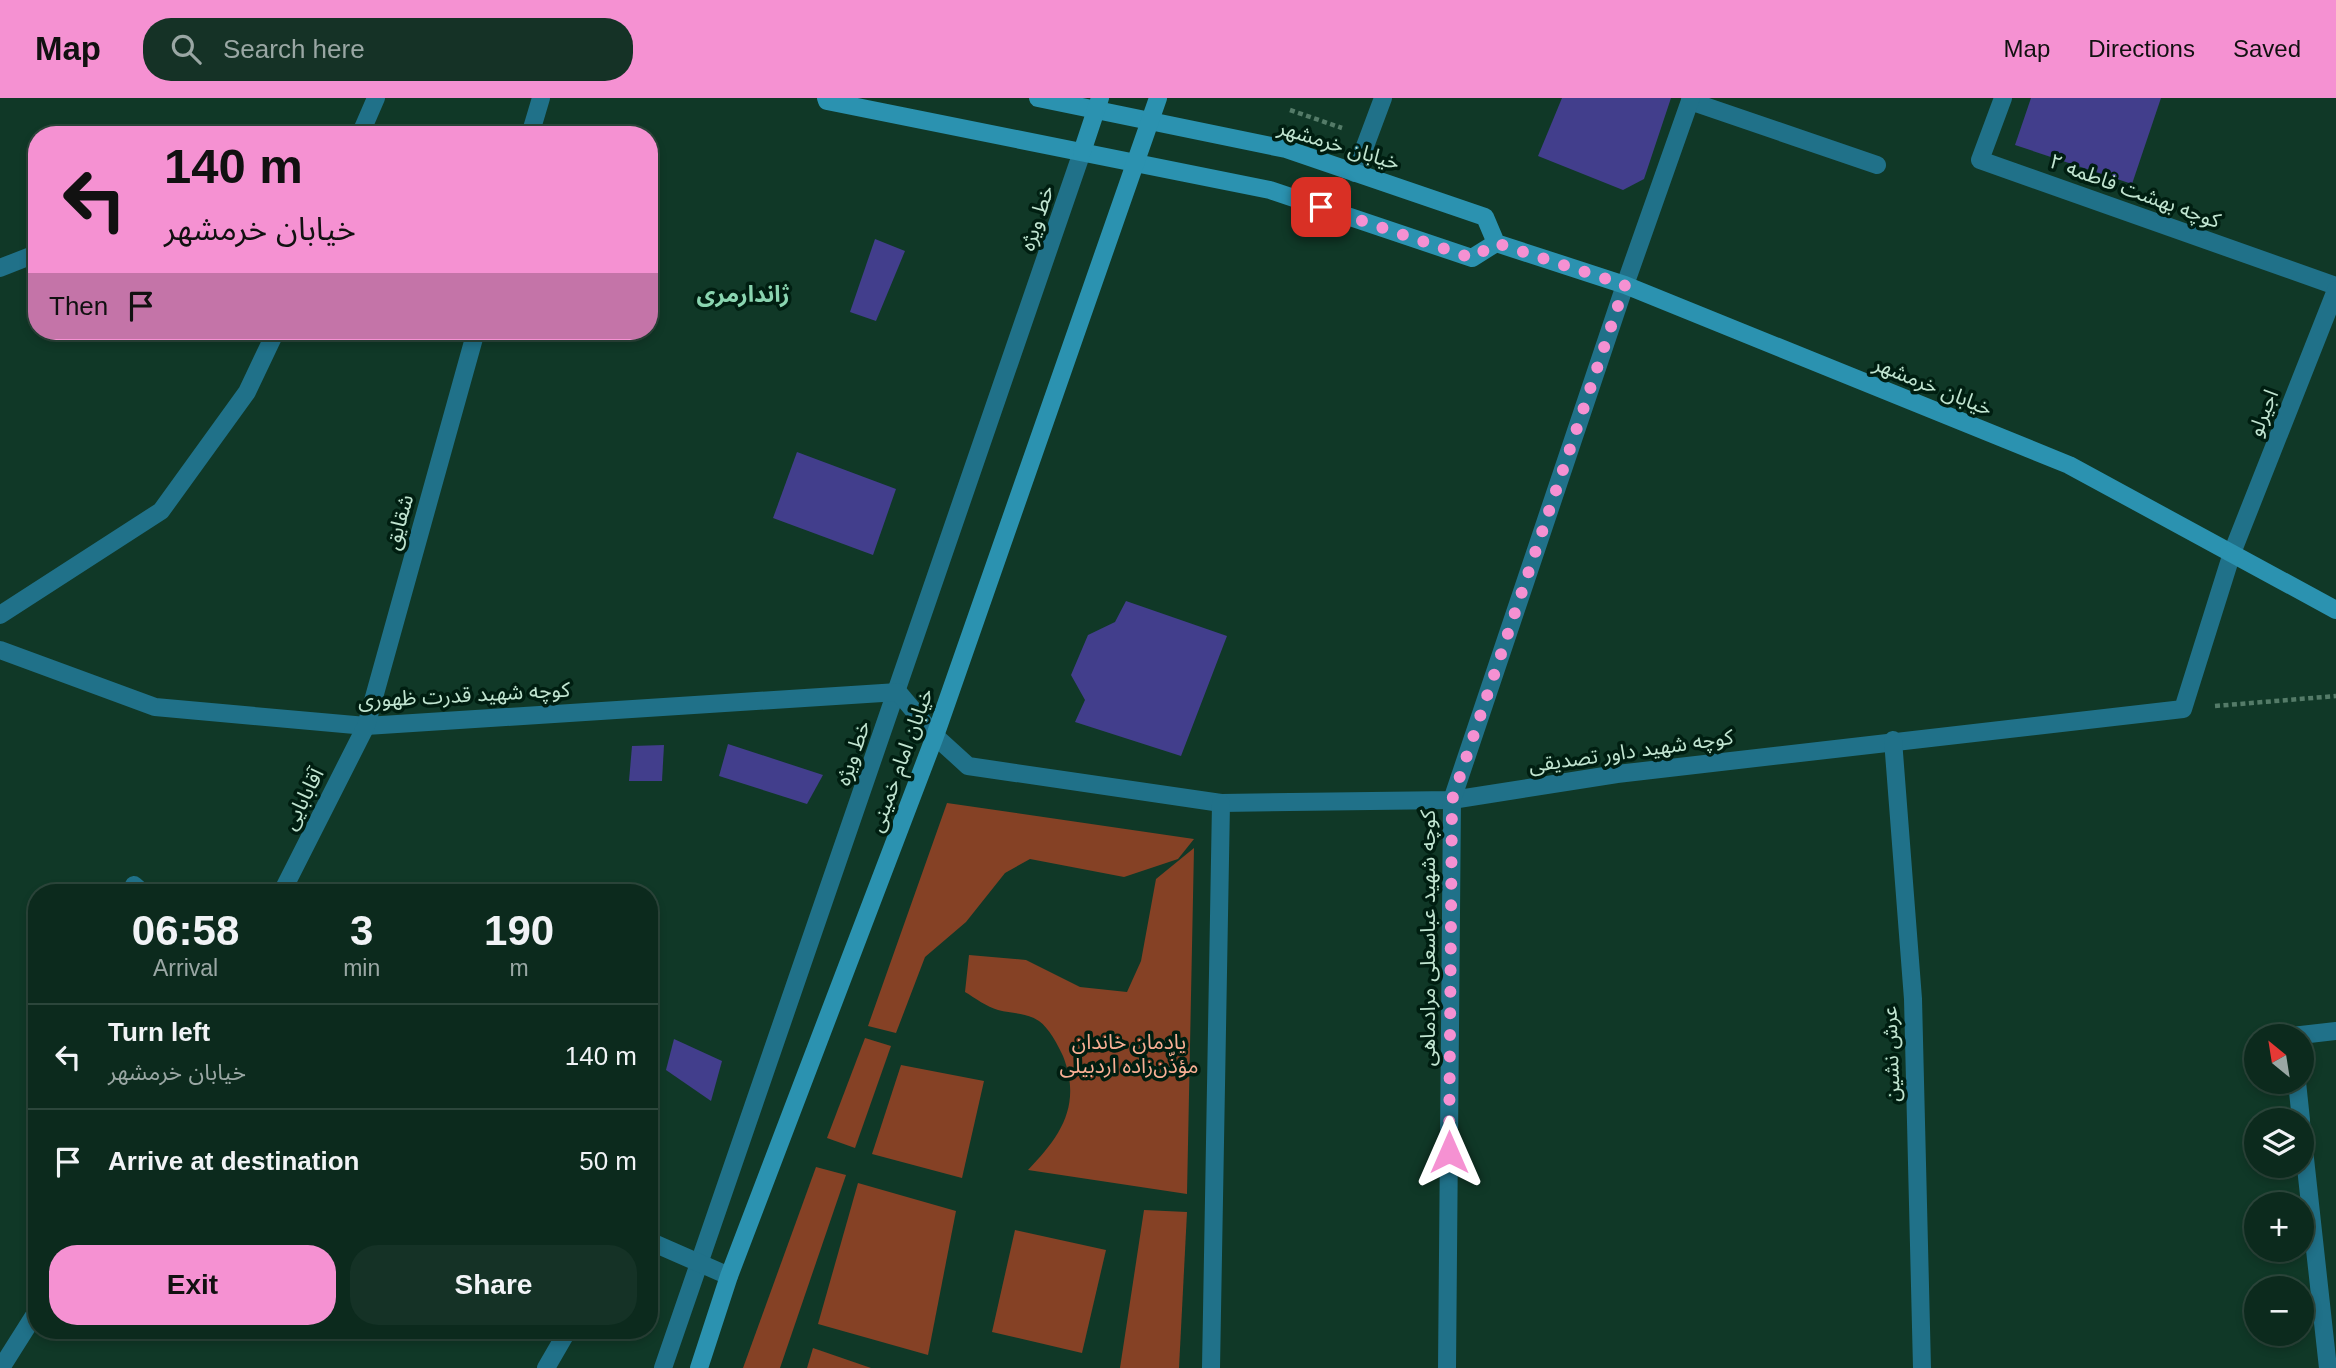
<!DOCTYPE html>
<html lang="en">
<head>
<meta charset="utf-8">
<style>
  body { margin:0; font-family:Arial,"Noto Sans Arabic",sans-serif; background:#153226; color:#f1f3f6; height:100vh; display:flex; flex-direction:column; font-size:26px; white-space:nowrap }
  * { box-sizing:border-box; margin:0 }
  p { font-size:23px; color:#9aa7a4 }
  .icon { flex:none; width:38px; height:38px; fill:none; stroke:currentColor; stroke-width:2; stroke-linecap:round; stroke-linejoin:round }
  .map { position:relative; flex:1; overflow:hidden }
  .sheet { position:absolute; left:28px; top:786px; width:630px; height:455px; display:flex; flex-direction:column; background:#0c2a1d; border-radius:28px; box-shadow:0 4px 10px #0003,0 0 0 2px #2c463b }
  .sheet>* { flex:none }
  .hud { position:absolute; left:28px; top:28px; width:630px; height:214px; border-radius:28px; box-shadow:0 4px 10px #0003,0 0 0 2px #2c463b; background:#f591d2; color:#111; overflow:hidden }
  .needle { width:46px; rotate:330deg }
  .tools { position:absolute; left:2244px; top:926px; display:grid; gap:14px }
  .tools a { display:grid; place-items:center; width:70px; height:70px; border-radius:50%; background:#0c2a1d; box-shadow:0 4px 10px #0003,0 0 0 2px #2c463b; font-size:35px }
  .pin { position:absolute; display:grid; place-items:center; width:60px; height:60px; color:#fff; margin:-30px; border-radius:14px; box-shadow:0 4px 10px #0006 }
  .me { position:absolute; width:77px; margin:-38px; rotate:0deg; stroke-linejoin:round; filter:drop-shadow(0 0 5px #0008) }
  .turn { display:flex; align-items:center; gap:24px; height:147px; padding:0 21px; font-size:32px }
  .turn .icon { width:91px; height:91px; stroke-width:2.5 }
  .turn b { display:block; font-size:49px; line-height:60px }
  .then { display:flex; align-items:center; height:66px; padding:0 21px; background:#0003; gap:14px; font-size:26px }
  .eta { display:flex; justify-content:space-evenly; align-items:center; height:119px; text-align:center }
  .eta b { font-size:42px; font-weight:700; line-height:49px }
  .primary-button { display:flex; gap:14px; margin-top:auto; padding:14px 21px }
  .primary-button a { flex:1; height:80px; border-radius:28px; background:#f591d2; color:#111; font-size:28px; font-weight:700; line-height:80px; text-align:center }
  .primary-button a+a { background:#153226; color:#f1f3f6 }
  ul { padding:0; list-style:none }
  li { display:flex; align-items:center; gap:21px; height:105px; padding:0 21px; border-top:2px solid #2c463b }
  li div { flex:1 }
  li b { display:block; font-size:26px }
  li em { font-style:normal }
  header { display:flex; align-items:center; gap:42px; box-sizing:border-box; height:98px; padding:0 35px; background:#f591d2; color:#111 }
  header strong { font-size:33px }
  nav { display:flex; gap:38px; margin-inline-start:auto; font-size:24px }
  .search { width:490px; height:63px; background:#153226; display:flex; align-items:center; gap:18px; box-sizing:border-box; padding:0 24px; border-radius:28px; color:#9aa7a4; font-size:26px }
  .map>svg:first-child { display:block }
  .green { fill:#854125 }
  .building { fill:#423e8c }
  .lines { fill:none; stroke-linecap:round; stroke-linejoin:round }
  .path { stroke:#547b68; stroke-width:4.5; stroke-dasharray:5 3.5; stroke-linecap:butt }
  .service { stroke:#207189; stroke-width:18 }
  .minor { stroke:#207189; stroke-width:18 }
  .secondary { stroke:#2b92b0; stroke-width:18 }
  .route { stroke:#f591d2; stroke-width:12; stroke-dasharray:0 21.6 }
  .labels { text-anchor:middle; stroke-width:7; stroke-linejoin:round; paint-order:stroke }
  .street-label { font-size:21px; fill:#c1e5d1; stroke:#001e11 }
  .park-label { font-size:21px; fill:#f9b095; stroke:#001e11 }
  .neighbourhood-label { font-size:23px; font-weight:bold; fill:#8ad5b0; stroke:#001e11 }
</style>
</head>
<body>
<header>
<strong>Map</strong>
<div class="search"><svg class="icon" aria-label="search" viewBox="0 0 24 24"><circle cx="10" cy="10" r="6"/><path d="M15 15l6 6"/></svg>Search here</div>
<nav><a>Map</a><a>Directions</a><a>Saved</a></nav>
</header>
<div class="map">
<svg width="2336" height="1270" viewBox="0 0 2336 1270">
  <rect width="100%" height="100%" fill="#103827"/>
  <g class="green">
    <polygon points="947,705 1194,741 1178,761 1124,779 1030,761 1005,775 966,824 925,859 896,935 868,928"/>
    <path d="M 1194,750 L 1187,1096 L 1028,1072 C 1061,1038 1082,1007 1063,958 C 1058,947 1049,930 1039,923 C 1025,914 1013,916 998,912 C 987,909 975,900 965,894 L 969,857 L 1026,862 L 1080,889 L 1127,894 L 1141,863 L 1156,781 Z"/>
    <polygon points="865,940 891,948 855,1050 827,1040"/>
    <polygon points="901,967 984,983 962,1080 872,1056"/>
    <polygon points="816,1069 846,1077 780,1270 743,1270"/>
    <polygon points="858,1085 956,1113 928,1257 818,1226"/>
    <polygon points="1144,1112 1187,1114 1179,1270 1120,1270"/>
    <polygon points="1015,1132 1106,1152 1082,1255 992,1234"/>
    <polygon points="813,1250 871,1270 807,1270"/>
  </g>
  <g class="building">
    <polygon points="1562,0 1671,0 1644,81 1623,92 1538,58"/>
    <polygon points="2031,0 2161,0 2132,86 2015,47"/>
    <polygon points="875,141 905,153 876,223 850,214"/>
    <polygon points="797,354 896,391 873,457 773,420"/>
    <polygon points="1126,503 1227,538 1181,658 1075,624 1085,602 1071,577 1088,537 1115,524"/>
    <polygon points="728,646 823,677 807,706 719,678"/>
    <polygon points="664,647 662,683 629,683 632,648"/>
    <polygon points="674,941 722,963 711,1003 666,972"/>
  </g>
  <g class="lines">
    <g class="path">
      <polyline points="1290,12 1342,30"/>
      <polyline points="2215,608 2336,598"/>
    </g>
    <g class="service">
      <polyline points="134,787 142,794"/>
      <polyline points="663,1270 1082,54"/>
    </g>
    <g class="minor">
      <polyline points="2003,0 1980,62 2336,188"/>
      <polyline points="1690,3 1877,67"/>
      <polyline points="360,37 376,0"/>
      <polyline points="530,37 541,0"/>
      <polyline points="1355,75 1383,0"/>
      <polyline points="0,170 33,157"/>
      <polyline points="0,517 161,413 247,294 276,233"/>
      <polyline points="0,552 155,609 366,628 898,594 935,638 968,668 1221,705 1452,702 1617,676 2183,611 2232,455 2336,192"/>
      <polyline points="1893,642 1913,901 1922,1270"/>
      <polyline points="282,794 366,628 476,233"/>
      <polyline points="2292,938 2336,933"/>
      <polyline points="2297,984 2301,1022"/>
      <polyline points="2301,1024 2328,1270"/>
      <polyline points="649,1143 729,1178"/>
      <polyline points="1,1270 37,1213"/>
      <polyline points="546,1270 568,1232"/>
      <polyline points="1211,1270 1221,705"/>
      <polyline points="1447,1270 1452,702 1625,187 1691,0"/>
    </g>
    <g class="secondary">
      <polyline points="826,0 827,3 1270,92 1472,160 1496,145"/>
      <polyline points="1038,0 1286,51 1485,119 1496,145 1625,187 2069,367 2336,512"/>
      <polyline points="1082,54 1100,0"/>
      <polyline points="699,1270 729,1178 935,638 1158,0"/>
    </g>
  </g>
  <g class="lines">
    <polyline class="route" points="1321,109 1472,160 1496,145 1625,187 1452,702 1449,1054"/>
  </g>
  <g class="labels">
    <g class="street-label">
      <text transform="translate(1339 47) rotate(17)" y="7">خیابان خرمشهر</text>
      <text transform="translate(2135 93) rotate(20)" y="7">کوچه بهشت فاطمه ۲</text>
      <text transform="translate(1037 120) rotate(-72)" y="7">خط ویژه</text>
      <text transform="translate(1933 288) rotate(22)" y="7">خیابان خرمشهر</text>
      <text transform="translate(2263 315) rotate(-68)" y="7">اجیرلو</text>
      <text transform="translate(399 424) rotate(-74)" y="7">شقایق</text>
      <text transform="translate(464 597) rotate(-3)" y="7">کوچه شهید قدرت ظهوری</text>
      <text transform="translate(1631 653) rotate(-8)" y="7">کوچه شهید داور تصدیقی</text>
      <text transform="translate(853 655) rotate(-71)" y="7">خط ویژه</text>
      <text transform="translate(901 662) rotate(-70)" y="7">خیابان امام خمینی</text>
      <text transform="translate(303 701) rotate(-63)" y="7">آقابابایی</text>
      <text transform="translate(1428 840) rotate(-90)" y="7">کوچه شهید عباسعلی مرادماهی</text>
      <text transform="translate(1891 956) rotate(-92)" y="7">عرش نشین</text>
    </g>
    <g class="park-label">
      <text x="1129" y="951">یادمان خاندان<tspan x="1129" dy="24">مؤذّن‌زاده اردبیلی</tspan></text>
    </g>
    <g class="neighbourhood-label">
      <text x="743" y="204">ژاندارمری</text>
    </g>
  </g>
</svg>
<div class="tools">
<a><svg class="needle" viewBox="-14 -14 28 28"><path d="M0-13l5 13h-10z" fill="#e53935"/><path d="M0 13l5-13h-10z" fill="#9aa7a4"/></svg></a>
<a><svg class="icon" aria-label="layers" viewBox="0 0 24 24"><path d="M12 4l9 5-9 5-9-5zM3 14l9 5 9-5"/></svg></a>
<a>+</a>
<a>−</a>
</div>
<div class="pin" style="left:1321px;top:109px;background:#d93025"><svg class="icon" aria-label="arrive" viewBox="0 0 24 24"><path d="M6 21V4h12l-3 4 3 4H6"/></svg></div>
<svg class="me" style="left:1449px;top:1054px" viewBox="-20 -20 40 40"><path d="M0-17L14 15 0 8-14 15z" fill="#f591d2" stroke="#fff" stroke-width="4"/></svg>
<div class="hud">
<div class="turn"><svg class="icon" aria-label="left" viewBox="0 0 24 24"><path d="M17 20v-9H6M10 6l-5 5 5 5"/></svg><div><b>140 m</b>خیابان خرمشهر</div></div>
<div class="then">Then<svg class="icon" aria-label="arrive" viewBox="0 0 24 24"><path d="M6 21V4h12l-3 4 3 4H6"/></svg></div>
</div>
<section class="sheet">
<div class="eta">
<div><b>06:58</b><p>Arrival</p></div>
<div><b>3</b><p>min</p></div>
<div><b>190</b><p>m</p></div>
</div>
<ul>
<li><svg class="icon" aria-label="left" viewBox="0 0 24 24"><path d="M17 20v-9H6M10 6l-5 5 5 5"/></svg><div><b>Turn left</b><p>خیابان خرمشهر</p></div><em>140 m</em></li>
<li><svg class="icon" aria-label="arrive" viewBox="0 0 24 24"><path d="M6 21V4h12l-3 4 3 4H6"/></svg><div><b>Arrive at destination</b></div><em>50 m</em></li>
</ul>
<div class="primary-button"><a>Exit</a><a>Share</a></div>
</section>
</div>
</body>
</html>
